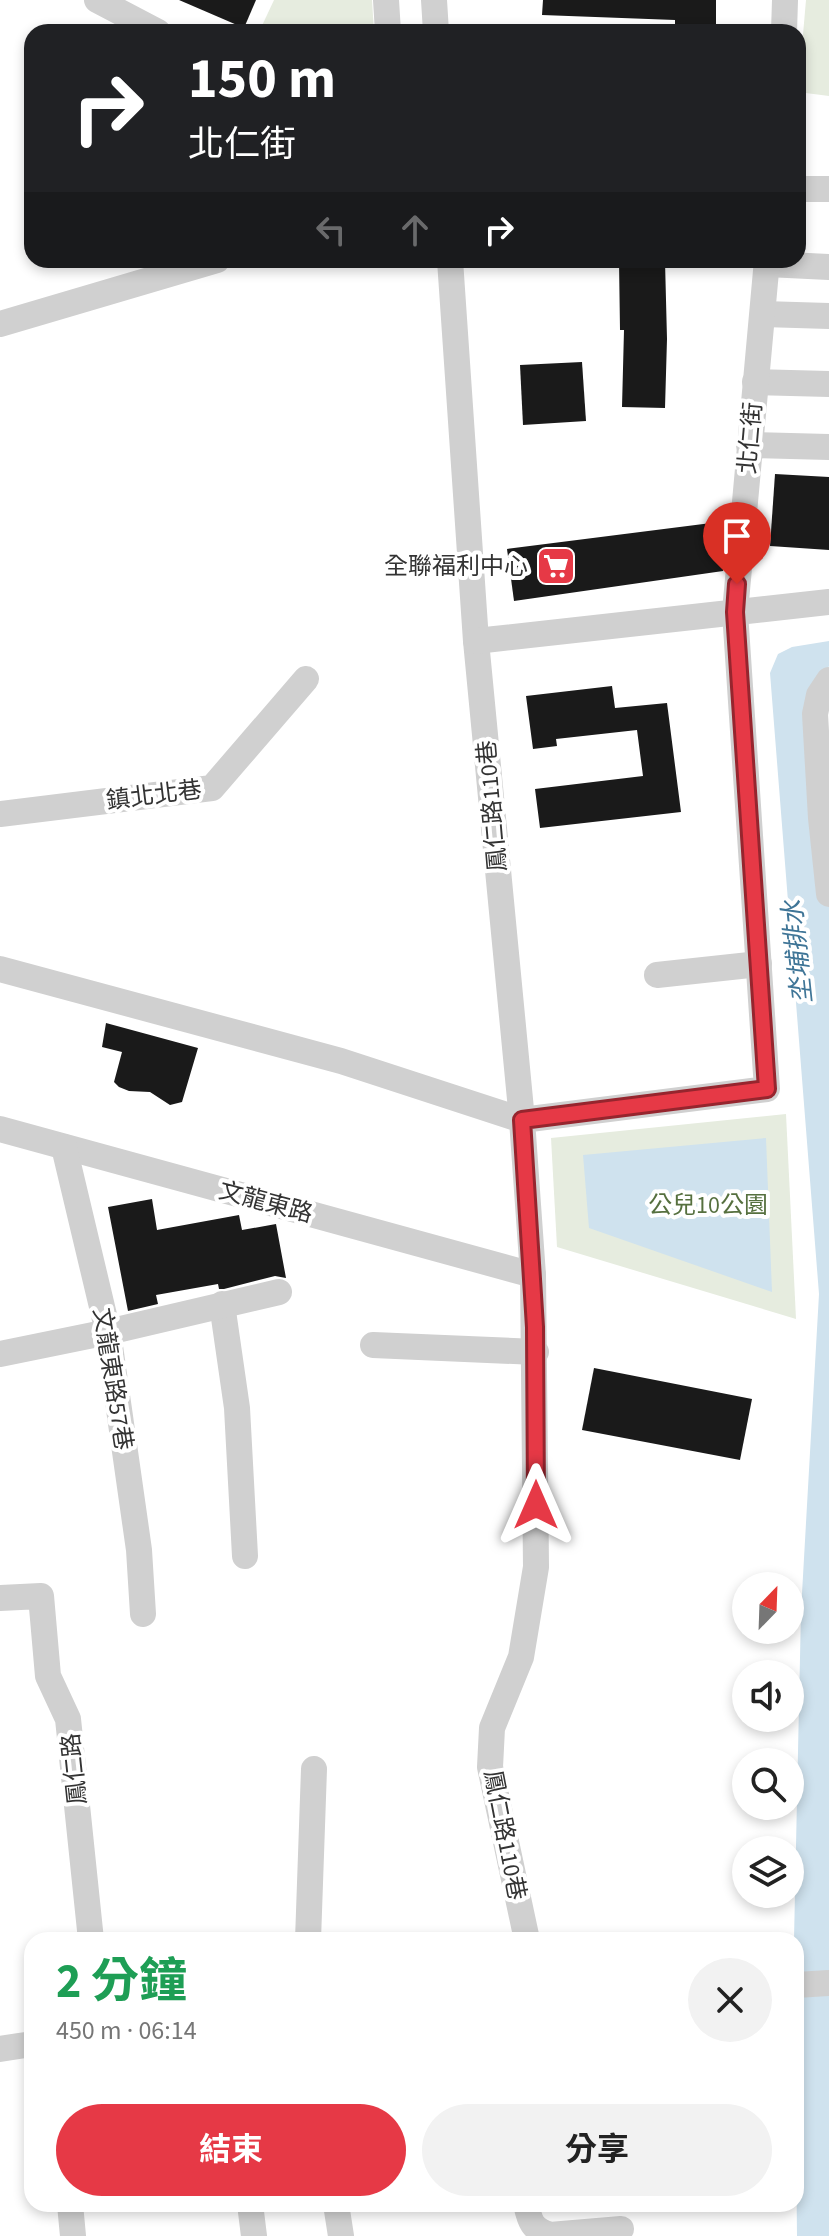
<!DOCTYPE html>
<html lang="zh-TW">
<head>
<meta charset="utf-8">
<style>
  body { margin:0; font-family:"Source Sans 3","Noto Sans TC",sans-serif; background:#f2f2f2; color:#222; height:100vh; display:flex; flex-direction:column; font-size:30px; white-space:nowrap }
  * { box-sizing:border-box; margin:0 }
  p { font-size:26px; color:#767676 }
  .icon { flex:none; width:44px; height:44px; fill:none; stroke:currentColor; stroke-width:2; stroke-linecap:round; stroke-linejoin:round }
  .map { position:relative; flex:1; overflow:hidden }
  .panel { position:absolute; left:24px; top:1932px; width:780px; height:280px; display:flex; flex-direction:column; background:#fff; border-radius:24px; box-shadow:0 4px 12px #0003 }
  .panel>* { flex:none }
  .hud { position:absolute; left:24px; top:24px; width:782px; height:244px; border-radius:24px; box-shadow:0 4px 12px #0003; background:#202124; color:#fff; overflow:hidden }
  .needle { width:52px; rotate:23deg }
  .controls { position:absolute; left:732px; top:1572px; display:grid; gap:16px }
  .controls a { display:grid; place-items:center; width:72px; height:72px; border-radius:50%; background:#fff; box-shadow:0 4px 12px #0003; font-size:40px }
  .pin { position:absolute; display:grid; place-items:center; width:68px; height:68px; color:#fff; margin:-82px -34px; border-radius:50% 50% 50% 0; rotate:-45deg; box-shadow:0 0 8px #0007 }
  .pin .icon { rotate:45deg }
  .me { position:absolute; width:88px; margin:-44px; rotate:0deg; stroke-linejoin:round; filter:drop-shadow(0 0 6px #0008) }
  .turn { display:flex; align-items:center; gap:28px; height:168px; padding:0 32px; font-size:36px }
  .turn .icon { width:104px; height:104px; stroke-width:2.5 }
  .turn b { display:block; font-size:56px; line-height:68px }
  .lanes { display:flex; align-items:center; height:76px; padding:0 32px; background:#0003; justify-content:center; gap:40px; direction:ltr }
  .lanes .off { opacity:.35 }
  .round { display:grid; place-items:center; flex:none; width:84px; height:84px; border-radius:42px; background:#f2f2f2 }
  .headline { display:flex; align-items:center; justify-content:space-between; height:136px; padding:0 32px }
  h1 { font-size:48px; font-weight:700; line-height:60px; color:#1e9e55 }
  .button { display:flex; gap:16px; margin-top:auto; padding:16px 32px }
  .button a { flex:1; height:92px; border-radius:48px; background:#e63946; color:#fff; font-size:32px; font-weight:700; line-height:92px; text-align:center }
  .button a+a { background:#f2f2f2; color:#222 }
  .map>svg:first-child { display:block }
  .green { fill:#e6ecdf }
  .water { fill:#cfe2ee }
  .building { fill:#1a1a1a }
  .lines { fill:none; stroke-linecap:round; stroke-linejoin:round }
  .minor { stroke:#d0d0d0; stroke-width:26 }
  .route-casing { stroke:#96252e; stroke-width:20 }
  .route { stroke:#e63946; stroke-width:14 }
  .labels { text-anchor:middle; stroke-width:8; stroke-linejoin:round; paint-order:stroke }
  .street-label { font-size:24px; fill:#333; stroke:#fff }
  .poi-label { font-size:24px; fill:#333; stroke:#fff; text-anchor:end }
  .park-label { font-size:24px; fill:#56703f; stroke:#fff }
  .water-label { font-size:26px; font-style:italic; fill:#3f7597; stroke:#fff }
</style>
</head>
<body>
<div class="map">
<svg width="829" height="2236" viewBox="0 0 829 2236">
  <rect width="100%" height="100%" fill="#fff"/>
  <g class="green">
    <polygon points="274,0 372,0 374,32 259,32"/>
    <polygon points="806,0 829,0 829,96 798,92"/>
    <polygon points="786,1114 796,1319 557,1247 551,1138"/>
  </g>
  <g class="water">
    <polygon points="829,641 829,666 814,701 829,887 829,2236 797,2236 794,1940 801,1611 819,1294 770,673 778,654 792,647"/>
    <polygon points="766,1138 772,1292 589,1228 583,1155"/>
  </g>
  <g class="building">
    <polygon points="179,0 256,0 244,28"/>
    <polygon points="543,0 716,0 716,32 675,32 675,20 542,15"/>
    <polygon points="619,261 665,261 667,339 665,408 622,407 624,330 620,330"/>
    <polygon points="582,362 586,421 523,425 520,365"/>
    <polygon points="775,474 829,477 829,550 770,546"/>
    <polygon points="727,521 723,571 514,601 507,549"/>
    <polygon points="612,686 615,708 667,703 681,812 540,828 535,789 643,776 637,730 556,739 557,746 533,749 526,696"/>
    <polygon points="106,1023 198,1048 182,1102 170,1105 150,1092 129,1091 119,1087 114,1082 122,1052 102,1047"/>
    <polygon points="152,1199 157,1230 239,1215 242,1230 276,1224 286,1278 275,1276 224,1289 219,1289 218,1284 156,1295 158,1304 128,1311 108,1207"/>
    <polygon points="594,1368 752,1399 740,1460 582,1430"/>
  </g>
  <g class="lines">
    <g class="minor">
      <polyline points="97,0 158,32"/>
      <polyline points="386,0 388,32"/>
      <polyline points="434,0 436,32"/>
      <polyline points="784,32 785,0"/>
      <polyline points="798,189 829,189"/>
      <polyline points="450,260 476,641 522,1120 533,1275 536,1567 521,1657 492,1728 490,1767 527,1940"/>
      <polyline points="767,264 829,267"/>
      <polyline points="763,314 829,316"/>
      <polyline points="0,324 217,260"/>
      <polyline points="755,382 829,384"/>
      <polyline points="749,445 829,447"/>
      <polyline points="476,641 829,602"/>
      <polyline points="829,680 819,695 815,714 821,818 829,894"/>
      <polyline points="0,814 212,788 306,679"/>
      <polyline points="0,969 341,1061 522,1120 767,1089 735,612 767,260"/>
      <polyline points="657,975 759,964"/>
      <polyline points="0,1129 533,1275"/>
      <polyline points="64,1147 108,1332 139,1550 143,1614"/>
      <polyline points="222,1304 237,1408 245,1556"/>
      <polyline points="373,1345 536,1352"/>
      <polyline points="0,1354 108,1332 279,1292"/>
      <polyline points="0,1598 41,1596 48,1676 68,1719 91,1940"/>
      <polyline points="308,1940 314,1769"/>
      <polyline points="796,1985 829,1983"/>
      <polyline points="0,2049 32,2044"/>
      <polyline points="70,2204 73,2236"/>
      <polyline points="250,2204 254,2236"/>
      <polyline points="336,2204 341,2236"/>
      <path d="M 526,2204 C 530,2222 532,2229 550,2235 L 621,2229"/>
    </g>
  </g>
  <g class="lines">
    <g class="route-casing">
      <polyline id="route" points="536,1505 535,1327 522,1120 767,1089 735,612 737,584"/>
    </g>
    <use href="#route" class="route"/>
  </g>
  <defs>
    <g id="supermarket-square" transform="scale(2)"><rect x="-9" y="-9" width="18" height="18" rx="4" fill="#e63946" stroke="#fff"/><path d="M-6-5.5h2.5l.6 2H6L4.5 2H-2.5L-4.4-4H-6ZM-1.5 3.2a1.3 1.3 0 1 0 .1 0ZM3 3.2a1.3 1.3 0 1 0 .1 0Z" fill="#fff"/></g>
  </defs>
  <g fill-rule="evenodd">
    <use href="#supermarket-square" x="556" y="566"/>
  </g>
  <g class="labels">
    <g class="street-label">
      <text transform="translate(750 438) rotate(-85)" y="8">北仁街</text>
      <text transform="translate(154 795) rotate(-7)" y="8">鎮北北巷</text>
      <text transform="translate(492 806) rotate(-95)" y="8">鳳仁路110巷</text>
      <text transform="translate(266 1202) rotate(15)" y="8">文龍東路</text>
      <text transform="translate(113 1379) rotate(81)" y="8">文龍東路57巷</text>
      <text transform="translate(74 1769) rotate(-96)" y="8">鳳仁路</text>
      <text transform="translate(505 1835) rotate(79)" y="8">鳳仁路110巷</text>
    </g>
    <g class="poi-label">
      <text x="528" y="574">全聯福利中心</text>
    </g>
    <g class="park-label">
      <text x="708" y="1213">公兒10公園</text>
    </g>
    <g class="water-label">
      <text transform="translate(797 952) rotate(-96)" y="9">坔埔排水</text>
    </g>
  </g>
</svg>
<div class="controls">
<a><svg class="needle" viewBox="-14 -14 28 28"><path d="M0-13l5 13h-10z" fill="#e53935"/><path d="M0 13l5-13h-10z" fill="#767676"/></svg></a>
<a><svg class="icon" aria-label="sound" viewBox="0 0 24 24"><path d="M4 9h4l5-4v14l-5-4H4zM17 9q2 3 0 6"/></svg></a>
<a><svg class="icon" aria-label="search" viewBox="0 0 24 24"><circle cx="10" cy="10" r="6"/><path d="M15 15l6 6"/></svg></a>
<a><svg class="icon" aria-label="layers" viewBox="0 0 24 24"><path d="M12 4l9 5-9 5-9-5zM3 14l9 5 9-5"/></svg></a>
</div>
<div class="pin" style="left:737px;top:584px;background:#d93025"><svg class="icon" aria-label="arrive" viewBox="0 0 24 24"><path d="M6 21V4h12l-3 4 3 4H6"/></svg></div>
<svg class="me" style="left:536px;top:1505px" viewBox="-20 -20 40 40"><path d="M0-17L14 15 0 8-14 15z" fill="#e63946" stroke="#fff" stroke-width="4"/></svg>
<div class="hud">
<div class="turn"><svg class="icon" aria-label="right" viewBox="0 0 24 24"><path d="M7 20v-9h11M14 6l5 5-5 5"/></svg><div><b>150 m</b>北仁街</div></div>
<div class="lanes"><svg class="icon off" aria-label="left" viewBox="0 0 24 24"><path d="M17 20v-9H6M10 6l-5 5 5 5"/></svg><svg class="icon off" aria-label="ahead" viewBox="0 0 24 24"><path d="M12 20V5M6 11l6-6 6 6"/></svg><svg class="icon" aria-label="right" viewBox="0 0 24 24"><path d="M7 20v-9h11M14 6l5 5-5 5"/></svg></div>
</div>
<section class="panel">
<div class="headline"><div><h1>2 分鐘</h1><p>450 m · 06:14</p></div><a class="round"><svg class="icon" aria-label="close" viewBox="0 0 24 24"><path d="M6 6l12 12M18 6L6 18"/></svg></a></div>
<div class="button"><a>結束</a><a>分享</a></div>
</section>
</div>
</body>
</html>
